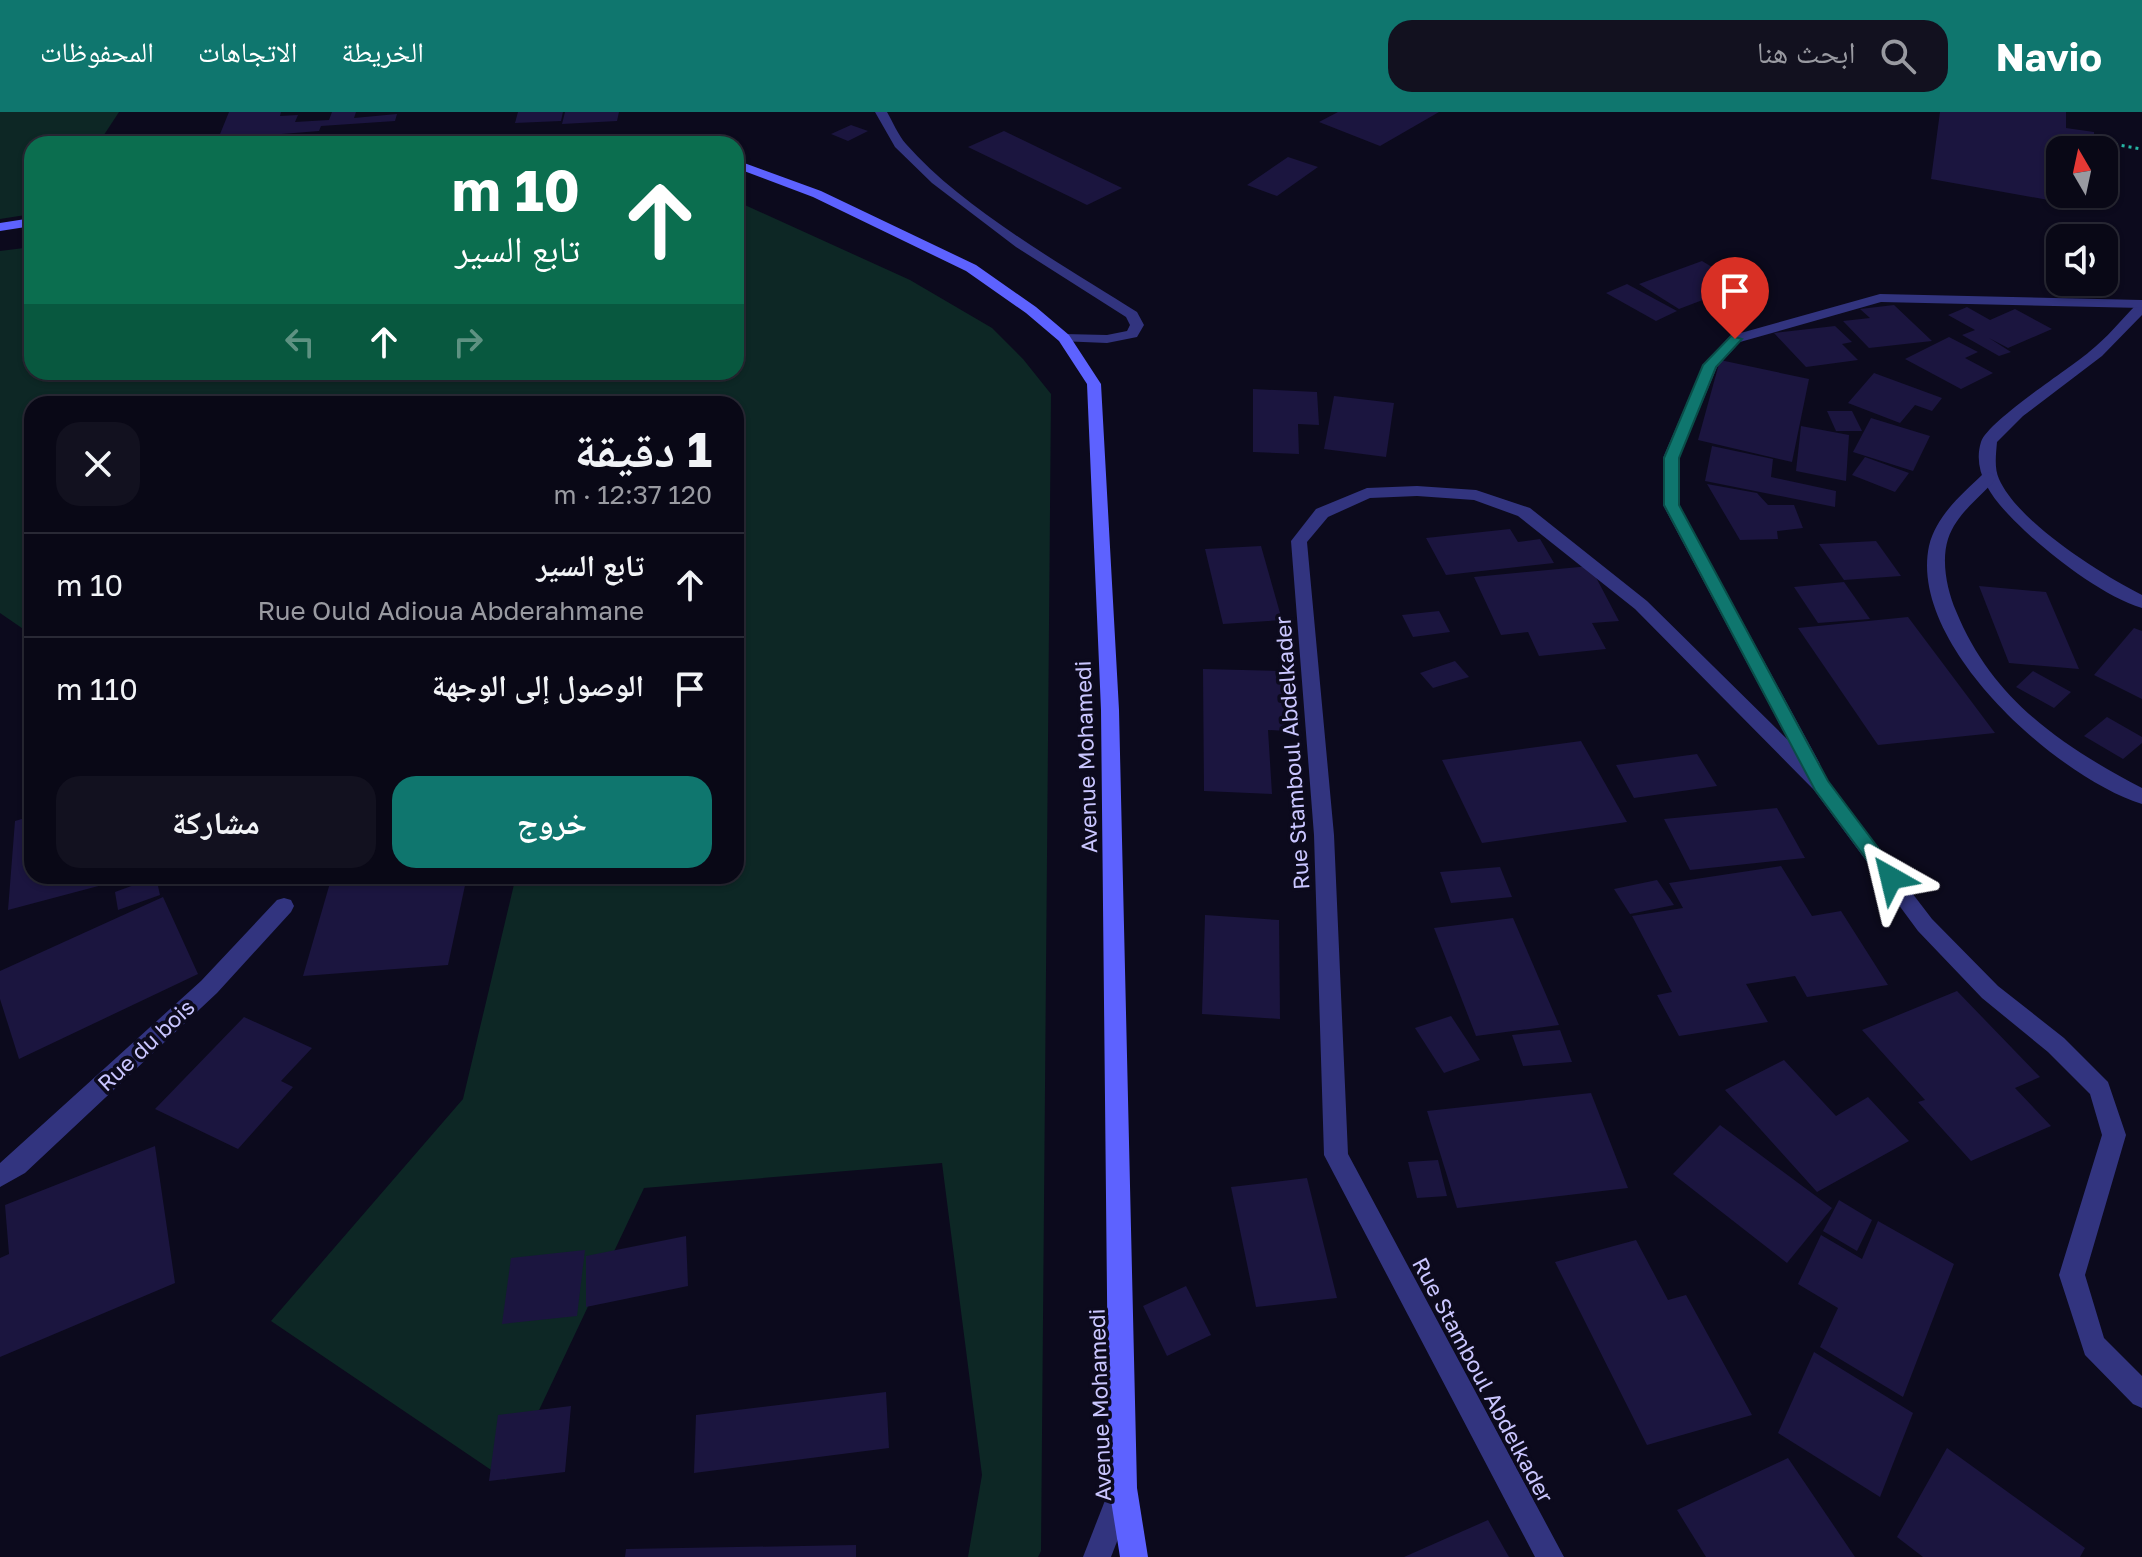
<!DOCTYPE html>
<html lang="ar">
<head>
<meta charset="utf-8">
<style>
  body { margin:0; font-family:"Golos Text","Noto Naskh Arabic",sans-serif; background:#12111f; color:#f1f3f6; direction:rtl; height:100vh; display:flex; flex-direction:column; font-size:30px; white-space:nowrap }
  * { box-sizing:border-box; margin:0 }
  p { font-size:26px; color:#999aa1 }
  .icon { flex:none; width:44px; height:44px; fill:none; stroke:currentColor; stroke-width:2; stroke-linecap:round; stroke-linejoin:round }
  .map { position:relative; flex:1; overflow:hidden; direction:ltr }
  .sheet { position:absolute; left:24px; top:284px; width:720px; height:488px; display:flex; flex-direction:column; background:#090816; border-radius:24px; box-shadow:0 2px 6px #0004,0 0 0 2px #292935; direction:rtl }
  .sheet>* { flex:none }
  .top-card { position:absolute; left:24px; top:24px; width:720px; height:244px; border-radius:24px; box-shadow:0 2px 6px #0004,0 0 0 2px #292935; direction:rtl; background:#0b6e4f; color:#fff; overflow:hidden }
  .needle { width:52px; rotate:351deg }
  .controls { position:absolute; left:2046px; top:24px; display:grid; gap:16px }
  .controls a { display:grid; place-items:center; width:72px; height:72px; border-radius:16px; background:#090816; box-shadow:0 2px 6px #0004,0 0 0 2px #292935; font-size:40px }
  .pin { position:absolute; display:grid; place-items:center; width:68px; height:68px; color:#fff; margin:-82px -34px; border-radius:50% 50% 50% 0; rotate:-45deg; box-shadow:0 0 8px #0007 }
  .pin .icon { rotate:45deg }
  .me { position:absolute; width:88px; margin:-44px; rotate:323deg; stroke-linejoin:round; filter:drop-shadow(0 0 6px #0008) }
  .turn { display:flex; align-items:center; gap:28px; height:168px; padding:0 32px; font-size:36px }
  .turn .icon { width:104px; height:104px; stroke-width:2.5 }
  .turn b { display:block; font-size:56px; line-height:68px }
  .lanes { display:flex; align-items:center; height:76px; padding:0 32px; background:#0003; justify-content:center; gap:40px; direction:ltr }
  .lanes .off { opacity:.35 }
  .round { display:grid; place-items:center; flex:none; width:84px; height:84px; border-radius:24px; background:#12111f }
  .overview { display:flex; align-items:center; justify-content:space-between; height:136px; padding:0 32px }
  h1 { font-size:48px; font-weight:700; line-height:60px }
  .action { display:flex; gap:16px; margin-top:auto; padding:16px 32px }
  .action a { flex:1; height:92px; border-radius:24px; background:#0f766e; color:#fff; font-size:32px; font-weight:700; line-height:92px; text-align:center }
  .action a+a { background:#12111f; color:#f1f3f6 }
  ul { padding:0; list-style:none }
  li { display:flex; align-items:center; gap:24px; height:104px; padding:0 32px; border-top:2px solid #292935 }
  li div { flex:1 }
  li b { display:block; font-size:30px }
  li em { font-style:normal }
  header { display:flex; align-items:center; gap:48px; box-sizing:border-box; height:112px; padding:0 40px; background:#0f766e; color:#fff }
  header strong { font-size:38px }
  nav { display:flex; gap:44px; margin-inline-start:auto; font-size:28px }
  .search { width:560px; height:72px; background:#12111f; display:flex; align-items:center; gap:20px; box-sizing:border-box; padding:0 28px; border-radius:24px; color:#999aa1; font-size:30px }
  .map>svg:first-child { display:block }
  .green { fill:#0d2725 }
  .building { fill:#1b153f }
  .lines { fill:none; stroke-linecap:round; stroke-linejoin:round }
  .path { stroke:#26b4a3; stroke-width:3; stroke-dasharray:3 4; stroke-linecap:butt }
  .lane { fill:#32347f; fill-rule:evenodd }
  .street { fill:#32347f; fill-rule:evenodd }
  .secondary { fill:#5d62ff; fill-rule:evenodd }
  .route { fill:#0f766e; stroke:#0a4d48; stroke-width:2 }
  .labels { text-anchor:middle; stroke-width:7; stroke-linejoin:round; paint-order:stroke }
  .street-label { font-size:22px; fill:#cac6ff; stroke:#0c0a1d }
</style>
</head>
<body>
<header>
<strong>Navio</strong>
<div class="search"><svg class="icon" aria-label="search" viewBox="0 0 24 24"><circle cx="10" cy="10" r="6"/><path d="M15 15l6 6"/></svg>ابحث هنا</div>
<nav><a>الخريطة</a><a>الاتجاهات</a><a>المحفوظات</a></nav>
</header>
<div class="map">
<svg width="2142" height="1445" viewBox="0 0 2142 1445">
  <rect width="100%" height="100%" fill="#0c0a1d"/>
  <g class="green">
    <polygon points="0,0 119,0 98,32 32,32 32,102 0,107"/>
    <polygon points="736,89 910,168 992,216 1023,247 1051,282 1041,1439 1038,1445 968,1445 982,1363 942,1051 644,1076 506,1368 271,1209 463,987 516,764 736,764 736,292 32,292 32,523 0,501 0,139 32,135 32,260 736,260"/>
  </g>
  <g class="building">
    <polygon points="229,0 281,0 280,4 298,3 295,10 329,8 332,0 356,0 354,6 397,2 395,9 321,14 319,19 218,27"/>
    <polygon points="518,0 563,0 561,9 515,11"/>
    <polygon points="565,0 619,0 617,9 562,12"/>
    <polygon points="1338,0 1439,0 1380,34 1319,10"/>
    <polygon points="1940,0 2066,0 2066,16 2094,20 2094,36 2066,32 2066,38 2060,38 2060,82 2065,82 2065,91 1931,67"/>
    <polygon points="851,13 868,19 848,29 831,22"/>
    <polygon points="1004,19 1122,76 1087,93 968,35"/>
    <polygon points="1288,45 1318,55 1277,84 1247,73"/>
    <polygon points="1702,149 1742,173 1679,197 1639,172"/>
    <polygon points="1627,172 1677,199 1656,209 1606,181"/>
    <polygon points="1894,193 1932,229 1869,236 1843,209 1870,206 1860,197"/>
    <polygon points="1967,195 1990,208 2015,197 2052,217 2008,236 1989,226 2011,240 1999,244 1962,223 1975,218 1948,203"/>
    <polygon points="1835,214 1852,230 1842,232 1858,248 1806,255 1774,221"/>
    <polygon points="1949,225 1978,240 1965,246 1993,261 1961,277 1905,247"/>
    <polygon points="1720,248 1809,267 1792,350 1698,328"/>
    <polygon points="1874,261 1942,286 1932,299 1915,293 1900,311 1848,291"/>
    <polygon points="1253,277 1317,280 1319,313 1298,312 1299,342 1253,340"/>
    <polygon points="1334,284 1394,291 1386,345 1324,337"/>
    <polygon points="1827,299 1852,299 1862,319 1836,319"/>
    <polygon points="1871,306 1930,324 1913,359 1853,340"/>
    <polygon points="1801,314 1849,323 1846,369 1796,359"/>
    <polygon points="1712,334 1773,347 1771,365 1836,379 1835,395 1705,369"/>
    <polygon points="1865,345 1909,361 1895,380 1852,363"/>
    <polygon points="1707,372 1757,381 1768,393 1794,393 1803,416 1777,419 1778,427 1740,428"/>
    <polygon points="1510,417 1518,430 1540,427 1554,451 1446,463 1426,426"/>
    <polygon points="1876,429 1901,464 1844,468 1819,432"/>
    <polygon points="1261,434 1282,508 1223,512 1205,437"/>
    <polygon points="1590,454 1619,509 1592,511 1606,537 1539,544 1528,520 1501,523 1474,465"/>
    <polygon points="1844,470 1870,507 1818,511 1794,475"/>
    <polygon points="1979,474 2046,480 2079,557 2009,551"/>
    <polygon points="1439,499 1450,520 1413,525 1402,503"/>
    <polygon points="1908,505 1995,621 1878,633 1798,516"/>
    <polygon points="2134,516 2142,519 2142,587 2094,563"/>
    <polygon points="1455,549 1469,565 1433,576 1420,561"/>
    <polygon points="1203,557 1283,559 1287,619 1268,618 1272,682 1204,679"/>
    <polygon points="2033,559 2071,580 2054,596 2016,575"/>
    <polygon points="2107,605 2142,625 2142,631 2123,647 2084,624"/>
    <polygon points="1581,629 1627,710 1482,731 1442,648"/>
    <polygon points="1697,642 1717,674 1634,686 1616,653"/>
    <polygon points="1777,696 1805,746 1690,758 1664,707"/>
    <polygon points="32,704 32,764 121,764 121,768 8,798 15,709"/>
    <polygon points="1781,754 1812,804 1841,799 1888,873 1807,885 1795,864 1746,872 1768,910 1679,924 1657,883 1672,880 1632,804 1683,796 1669,771"/>
    <polygon points="1500,755 1512,785 1451,791 1440,760"/>
    <polygon points="332,764 467,764 448,853 303,864"/>
    <polygon points="156,765 160,783 118,798 115,780"/>
    <polygon points="1657,768 1674,793 1630,802 1614,777"/>
    <polygon points="163,785 198,862 19,947 0,887 0,859"/>
    <polygon points="1205,803 1279,808 1280,907 1202,902"/>
    <polygon points="1513,806 1559,913 1476,924 1434,816"/>
    <polygon points="1957,879 2040,965 2015,976 2051,1014 1971,1049 1918,990 1925,988 1862,918"/>
    <polygon points="1451,904 1480,948 1444,961 1415,916"/>
    <polygon points="244,905 312,936 281,969 293,975 238,1037 155,997"/>
    <polygon points="1560,918 1572,950 1523,954 1512,923"/>
    <polygon points="1784,948 1836,1004 1868,985 1909,1029 1817,1080 1725,978"/>
    <polygon points="1591,981 1628,1076 1457,1096 1427,999"/>
    <polygon points="1720,1013 1832,1096 1787,1151 1673,1062"/>
    <polygon points="155,1034 175,1171 0,1245 0,1146 9,1142 5,1093"/>
    <polygon points="1438,1048 1447,1084 1417,1086 1408,1050"/>
    <polygon points="1307,1066 1337,1186 1256,1195 1231,1075"/>
    <polygon points="1839,1088 1872,1108 1857,1139 1823,1119"/>
    <polygon points="1878,1109 1954,1152 1903,1285 1820,1235 1838,1196 1798,1172 1821,1123 1862,1147"/>
    <polygon points="686,1124 688,1174 586,1195 586,1144"/>
    <polygon points="1636,1128 1668,1188 1686,1183 1752,1303 1647,1333 1555,1150"/>
    <polygon points="585,1138 577,1204 502,1212 511,1146"/>
    <polygon points="1186,1174 1211,1223 1167,1244 1143,1194"/>
    <polygon points="1814,1240 1913,1301 1880,1385 1778,1321"/>
    <polygon points="886,1280 889,1336 694,1361 696,1303"/>
    <polygon points="571,1294 565,1360 489,1369 498,1303"/>
    <polygon points="1947,1336 2085,1436 2080,1445 1923,1445 1897,1425"/>
    <polygon points="1788,1346 1855,1445 1706,1445 1677,1398"/>
    <polygon points="1488,1408 1509,1445 1404,1445"/>
    <polygon points="856,1433 856,1445 625,1445 626,1437"/>
  </g>
  <g class="lines">
    <polyline class="path" points="2094,29 2142,37"/>
    <path class="lane" d="M 2142,191 L 2142,203 L 2102,244 L 2023,304 L 1997,330 C 1996,342 1994,356 1999,367 C 2018,410 2100,462 2142,483 L 2142,496 C 2104,485 2053,445 2025,419 C 2001,396 1970,366 1981,330 C 1988,309 2069,257 2089,240 C 2107,226 2121,208 2137,192 Z"/>
    <g class="street">
      <path d="M 875,0 L 887,0 C 893,10 898,23 906,32 C 963,97 1063,153 1137,200 L 1144,213 L 1137,225 L 1107,231 L 1059,229 L 1059,223 L 1064,222 L 1107,223 L 1127,219 L 1130,213 L 1126,205 L 1016,135 L 932,71 L 895,35 Z"/>
      <polygon points="1880,182 2142,188 2142,196 1881,190 1740,230 1717,255 1679,346 1679,393 1820,652 1817,657 1932,807 1998,874 2064,926 2108,970 2126,1023 2085,1163 2104,1226 2142,1264 2142,1296 2133,1292 2085,1243 2059,1163 2102,1023 2090,982 2048,940 1982,886 1918,819 1814,678 1635,497 1518,404 1474,388 1417,384 1370,386 1328,405 1307,430 1334,723 1348,1042 1564,1445 1535,1445 1324,1043 1314,723 1291,429 1316,397 1367,376 1417,374 1476,378 1530,396 1647,489 1788,628 1663,393 1663,346 1703,253 1730,224"/>
      <path d="M 1989,360 L 1997,365 C 1981,386 1957,400 1948,427 C 1941,449 1947,478 1956,499 C 1992,587 2060,633 2142,676 L 2142,692 C 2058,666 1908,533 1929,434 C 1936,404 1962,382 1983,362 Z"/>
      <polygon points="284,786 291,788 294,794 291,800 217,881 25,1061 0,1075 0,1051 201,869 277,788"/>
      <polygon points="1123,1364 1133,1368 1137,1378 1111,1445 1083,1445 1113,1368"/>
    </g>
    <g class="secondary">
      <polygon points="736,48 821,79 976,153 1036,195 1069,223 1101,272 1119,598 1137,1376 1148,1445 1120,1445 1109,1376 1101,598 1087,272 1059,229 1026,201 966,159 813,85 736,56"/>
      <polygon points="32,106 32,114 0,119 0,111"/>
    </g>
  </g>
  <polygon class="route" points="1731,224 1742,227 1716,255 1679,346 1679,393 1828,669 1897,761 1900,766 1891,774 1884,771 1815,678 1664,393 1664,346 1703,253"/>
  <g class="labels">
    <g class="street-label">
      <text transform="translate(1292 641) rotate(-94)" y="8">Rue Stamboul Abdelkader</text>
      <text transform="translate(1086 645) rotate(-92)" y="8">Avenue Mohamedi</text>
      <text transform="translate(146 933) rotate(-43)" y="8">Rue du bois</text>
      <text transform="translate(1483 1268) rotate(62)" y="8">Rue Stamboul Abdelkader</text>
      <text transform="translate(1100 1293) rotate(-92)" y="8">Avenue Mohamedi</text>
    </g>
  </g>
</svg>
<div class="controls">
<a><svg class="needle" viewBox="-14 -14 28 28"><path d="M0-13l5 13h-10z" fill="#e53935"/><path d="M0 13l5-13h-10z" fill="#999aa1"/></svg></a>
<a><svg class="icon" aria-label="sound" viewBox="0 0 24 24"><path d="M4 9h4l5-4v14l-5-4H4zM17 9q2 3 0 6"/></svg></a>
</div>
<div class="pin" style="left:1735px;top:227px;background:#d93025"><svg class="icon" aria-label="arrive" viewBox="0 0 24 24"><path d="M6 21V4h12l-3 4 3 4H6"/></svg></div>
<svg class="me" style="left:1891px;top:766px" viewBox="-20 -20 40 40"><path d="M0-17L14 15 0 8-14 15z" fill="#0f766e" stroke="#fff" stroke-width="4"/></svg>
<div class="top-card">
<div class="turn"><svg class="icon" aria-label="ahead" viewBox="0 0 24 24"><path d="M12 20V5M6 11l6-6 6 6"/></svg><div><b>10 m</b>تابع السير</div></div>
<div class="lanes"><svg class="icon off" aria-label="left" viewBox="0 0 24 24"><path d="M17 20v-9H6M10 6l-5 5 5 5"/></svg><svg class="icon" aria-label="ahead" viewBox="0 0 24 24"><path d="M12 20V5M6 11l6-6 6 6"/></svg><svg class="icon off" aria-label="right" viewBox="0 0 24 24"><path d="M7 20v-9h11M14 6l5 5-5 5"/></svg></div>
</div>
<section class="sheet">
<div class="overview"><div><h1>1 دقيقة</h1><p>120 m · 12:37</p></div><a class="round"><svg class="icon" aria-label="close" viewBox="0 0 24 24"><path d="M6 6l12 12M18 6L6 18"/></svg></a></div>
<ul>
<li><svg class="icon" aria-label="ahead" viewBox="0 0 24 24"><path d="M12 20V5M6 11l6-6 6 6"/></svg><div><b>تابع السير</b><p>Rue Ould Adioua Abderahmane</p></div><em>10 m</em></li>
<li><svg class="icon" aria-label="arrive" viewBox="0 0 24 24"><path d="M6 21V4h12l-3 4 3 4H6"/></svg><div><b>الوصول إلى الوجهة</b></div><em>110 m</em></li>
</ul>
<div class="action"><a>خروج</a><a>مشاركة</a></div>
</section>
</div>
</body>
</html>
